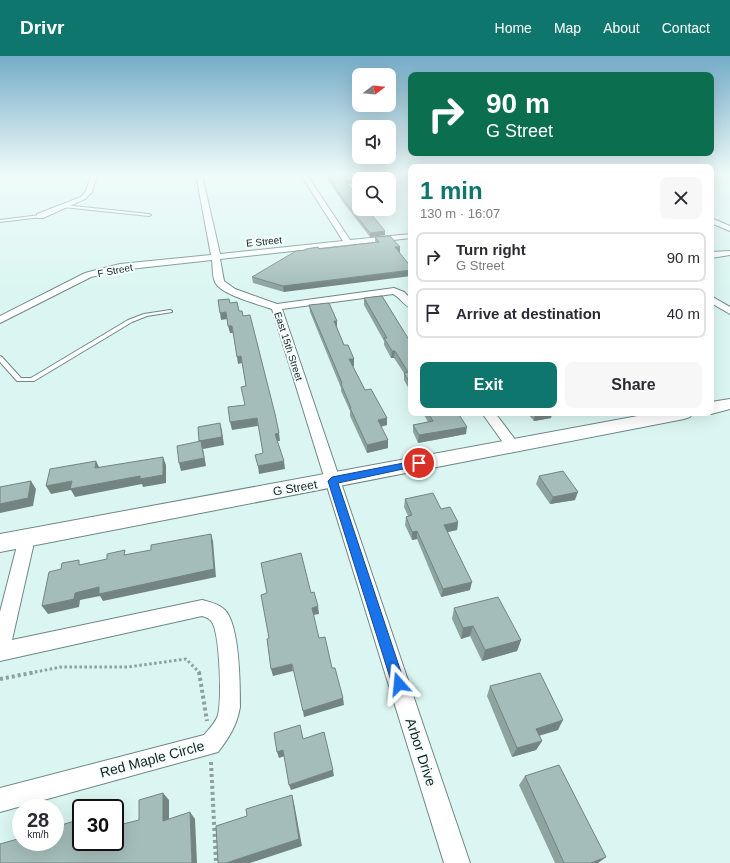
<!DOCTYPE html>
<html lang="en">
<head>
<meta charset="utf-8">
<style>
  body { margin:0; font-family:Arial,sans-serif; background:#f7f7f7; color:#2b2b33; height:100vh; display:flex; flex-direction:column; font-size:15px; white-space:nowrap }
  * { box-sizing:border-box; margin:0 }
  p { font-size:13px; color:#7c7c81 }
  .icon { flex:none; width:22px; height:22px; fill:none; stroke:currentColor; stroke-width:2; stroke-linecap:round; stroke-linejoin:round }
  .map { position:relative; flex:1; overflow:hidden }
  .panel { position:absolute; left:408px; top:108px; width:306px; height:252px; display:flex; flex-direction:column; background:#fff; border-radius:8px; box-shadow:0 4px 16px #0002 }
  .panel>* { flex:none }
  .guide { position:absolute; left:408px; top:16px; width:306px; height:84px; border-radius:8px; box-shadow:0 4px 16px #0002; background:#0b6e4f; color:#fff; overflow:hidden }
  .needle { width:26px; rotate:74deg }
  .buttons { position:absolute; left:352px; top:12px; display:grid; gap:8px }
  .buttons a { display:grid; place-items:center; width:44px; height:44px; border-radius:8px; background:#fff; box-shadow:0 4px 16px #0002; font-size:20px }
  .speed { position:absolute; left:12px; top:743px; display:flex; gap:8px; font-size:20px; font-weight:700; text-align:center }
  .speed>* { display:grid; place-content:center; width:52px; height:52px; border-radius:50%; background:#fff; box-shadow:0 4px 16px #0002; line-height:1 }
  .speed small { font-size:10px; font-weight:400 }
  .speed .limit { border:2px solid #111; border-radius:6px; background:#fff; color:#111 }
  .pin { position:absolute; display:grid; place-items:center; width:34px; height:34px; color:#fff; margin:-17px; border:2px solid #fff; border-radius:50%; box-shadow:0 1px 4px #0007 }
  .me { position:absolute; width:44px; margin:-22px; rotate:342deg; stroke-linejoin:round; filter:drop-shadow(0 0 3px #0008) }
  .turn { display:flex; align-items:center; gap:14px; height:84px; padding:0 12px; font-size:18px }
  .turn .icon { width:52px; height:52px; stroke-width:2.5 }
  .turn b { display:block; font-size:28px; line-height:34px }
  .round { display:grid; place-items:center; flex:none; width:42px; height:42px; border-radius:8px; background:#f7f7f7 }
  .headline { display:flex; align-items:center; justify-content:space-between; height:68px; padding:0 12px }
  h1 { font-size:24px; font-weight:700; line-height:30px; color:#0f766e }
  .action { display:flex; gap:8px; margin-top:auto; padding:8px 12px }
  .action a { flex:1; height:46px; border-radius:8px; background:#0f766e; color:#fff; font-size:16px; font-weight:700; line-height:46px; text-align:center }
  .action a+a { background:#f7f7f7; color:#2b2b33 }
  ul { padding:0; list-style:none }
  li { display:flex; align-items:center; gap:12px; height:50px; margin:0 8px 6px; padding:0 4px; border:2px solid #e1e1e2; border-radius:8px }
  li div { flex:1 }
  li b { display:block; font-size:15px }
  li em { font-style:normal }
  header { display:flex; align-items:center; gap:24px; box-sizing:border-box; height:56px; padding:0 20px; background:#0f766e; color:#fff }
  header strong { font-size:19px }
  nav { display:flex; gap:22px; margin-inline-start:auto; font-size:14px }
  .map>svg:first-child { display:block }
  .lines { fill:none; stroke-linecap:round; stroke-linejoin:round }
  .lane-casing { stroke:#6f8884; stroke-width:2 }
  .street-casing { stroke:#6f8884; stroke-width:2 }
  .secondary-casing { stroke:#6f8884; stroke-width:2 }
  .path-far1 { stroke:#8ca09d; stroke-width:3; stroke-dasharray:2.5 2.5; stroke-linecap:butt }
  .path { stroke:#8ca09d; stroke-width:4; stroke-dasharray:3 3; stroke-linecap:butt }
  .lane { fill:#fff; fill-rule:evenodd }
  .street { fill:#fff; fill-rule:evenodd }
  .secondary { fill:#fff; fill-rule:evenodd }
  .wall { fill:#8da3a0 }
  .shaded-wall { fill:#738482 }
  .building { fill:#a4bdba; stroke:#738482 }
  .route { fill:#1a73e8; stroke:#114b97 }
  .labels { text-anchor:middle; stroke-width:4; stroke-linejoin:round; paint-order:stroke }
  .far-street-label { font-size:10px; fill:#17211f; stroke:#f4fffd }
  .street-label { font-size:12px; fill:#17211f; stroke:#f4fffd }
  .near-street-label { font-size:14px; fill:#17211f; stroke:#f4fffd }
</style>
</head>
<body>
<header>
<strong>Drivr</strong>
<nav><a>Home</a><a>Map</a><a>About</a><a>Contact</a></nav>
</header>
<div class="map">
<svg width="730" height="807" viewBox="0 0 730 807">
  <rect width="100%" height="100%" fill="#dbf6f2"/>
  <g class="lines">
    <g class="lane-casing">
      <g id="lane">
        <polygon points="64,149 149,158 151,159 149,160 63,151"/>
        <polygon points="40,159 42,160 41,161 0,166 0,164"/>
        <polygon points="170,254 172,255 172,256 147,260 132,266 34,325 17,325 0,306 0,300 2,301 21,322 31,322 128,264 144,258"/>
      </g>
    </g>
    <g class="street-casing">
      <g id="street">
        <polygon points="91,119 97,119 92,136 85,143 43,162 37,162 37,158 81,141 86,135"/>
        <path d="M 196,119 L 202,119 L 220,198 L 343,185 L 301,119 L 307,119 L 350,184 L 411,178 L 411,182 L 220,203 L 224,225 L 235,233 L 277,248 L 394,232 L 404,236 L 411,243 L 411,252 C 404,250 400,241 393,238 L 282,253 L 470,807 L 444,807 L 272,253 C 258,248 221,239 215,226 C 212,219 213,211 212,204 L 120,214 L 91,221 L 0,267 L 0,260 L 85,217 L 120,208 L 211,199 Z"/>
        <polygon points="406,119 411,119 411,122"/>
        <polygon points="711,162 730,170 730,175 711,167"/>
        <polygon points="730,195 730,199 711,202 711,196"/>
        <polygon points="711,240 730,251 730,258 711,247"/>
        <polygon points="482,357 495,357 517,386 519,389 517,392 512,394 507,392"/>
        <path d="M 27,476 L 33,478 L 35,482 L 12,584 L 202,544 C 210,546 219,548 225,554 C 240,570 240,629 240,651 C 237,669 229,682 218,696 L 0,756 L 0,732 L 204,679 C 209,673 216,666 218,659 C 222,643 220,579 212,566 C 210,563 206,561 202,560 L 0,605 L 0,556 L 19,482 L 21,478 Z"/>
      </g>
    </g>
    <g class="secondary-casing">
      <g id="secondary">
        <polygon points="730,343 730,353 711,358 709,357 711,357 711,346"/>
        <polygon points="654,357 693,357 690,361 684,363 0,496 0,478"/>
      </g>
    </g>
    <polyline class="path-far1" points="30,617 61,611 128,611 186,603 200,617"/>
    <g class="path">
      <polyline points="199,616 207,665"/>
      <polyline points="0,623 36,616"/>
      <polyline points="211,706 216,807"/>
    </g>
    <use href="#lane" class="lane"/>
    <use href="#street" class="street"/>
    <use href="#secondary" class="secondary"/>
  </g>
  <g class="wall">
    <polygon points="325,119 349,119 354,124 354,127 348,128 385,179 370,181 342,145"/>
    <polygon points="375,181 400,191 284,236 253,227 252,221 306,194 306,193 319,193 375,187"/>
    <polygon points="364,242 411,287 411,337 404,324 404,317 394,302 391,302 384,289 384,285 364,249"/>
    <polygon points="309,249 337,272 344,289 354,310 353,310 365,334 387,362 387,369 381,371 388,384 388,392 367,397 350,360 350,355 341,335 341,332 310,256"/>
    <polygon points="423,357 458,357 466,378 418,387 413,376 413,369 428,366"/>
    <polygon points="527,357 552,357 551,362 534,365"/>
    <polygon points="539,420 575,444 550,448 536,428"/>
    <polygon points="405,443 441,453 458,466 457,474 447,476 470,534 441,541 417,483 412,484 405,469 406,461 408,460 404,451"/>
    <polygon points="454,552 521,584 517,595 482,605 470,580 461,583 452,563"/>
    <polygon points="490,630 558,674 539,680 542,685 536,694 512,701 487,640"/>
    <polygon points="525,720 606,801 598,807 555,807 519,729"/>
  </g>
  <g class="shaded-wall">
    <polygon points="354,124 354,127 345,128 345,125"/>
    <polygon points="385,175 385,179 370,181 370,177"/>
    <polygon points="395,191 400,191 400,197"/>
    <polygon points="411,214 411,220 284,236 283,230"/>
    <polygon points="226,256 227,263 221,264 220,257"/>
    <rect x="334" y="265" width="3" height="7"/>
    <polygon points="228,270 232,270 233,277 230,277"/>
    <polygon points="392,295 395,295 394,302 391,302"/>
    <polygon points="241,300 242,307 238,308 237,301"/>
    <polygon points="349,303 354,303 354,310 349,311"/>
    <polygon points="540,357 552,357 551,362 534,365 535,358"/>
    <polygon points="257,362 258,370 232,374 230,366"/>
    <polygon points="387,362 387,369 377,371 378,364"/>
    <polygon points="220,367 222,375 224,389 203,393 206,410 181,415 179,407 204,402 199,385"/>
    <polygon points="467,371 466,378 418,387 419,379"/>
    <polygon points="279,377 280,385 276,385 275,378"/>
    <polygon points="388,384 388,392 367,397 367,389"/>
    <polygon points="163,401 166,409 166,427 143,431 142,428 75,441 71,434 51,438 46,430 72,425"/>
    <polygon points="96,405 100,413 95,412"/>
    <polygon points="284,405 285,413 259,418 258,410"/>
    <polygon points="31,425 36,433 33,450 0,457 0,448"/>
    <polygon points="578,436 575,444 550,448 553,441"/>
    <polygon points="458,466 457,474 443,477 444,469"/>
    <polygon points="417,475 417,483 412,484 412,476"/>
    <polygon points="211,478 213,485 216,521 103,545 100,540 80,544 79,551 48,558 42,550 75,537"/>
    <polygon points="472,526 470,534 441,541 443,533"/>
    <polygon points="318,550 319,558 313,559 312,552"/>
    <polygon points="473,570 470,580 461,583 463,572"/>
    <polygon points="521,584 517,595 482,605 485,594"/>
    <polygon points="292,608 293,615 273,620 271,613"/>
    <polygon points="343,642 344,649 304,661 303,655"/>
    <polygon points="563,664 558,674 530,682 536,673"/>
    <polygon points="542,685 536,694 512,701 517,692"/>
    <polygon points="283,694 285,700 279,702 277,696"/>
    <polygon points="333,714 334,720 291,734 289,729"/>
    <polygon points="163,737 169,744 169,772 163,765"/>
    <polygon points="292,739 294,747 302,790 250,807 226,807"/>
    <polygon points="190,756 195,763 197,807 192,807"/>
    <polygon points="606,801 598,807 591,807"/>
  </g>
  <g class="building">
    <polygon points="327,119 349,119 354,124 345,125 359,143 359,153 367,153 385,175 370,177 342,141"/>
    <polygon points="390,180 400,191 395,191 411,211 411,214 283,230 252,221 296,195 306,194 306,193 318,191 319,193 379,186 375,181"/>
    <polygon points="382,240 411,287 411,329 404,317 408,316 395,295 392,295 384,282 387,282 364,242"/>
    <polygon points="229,243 230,247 237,246 239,255 242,255 243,260 250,259 275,358 279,377 275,378 284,405 258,410 255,399 263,397 257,362 230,366 228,351 245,349 241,331 246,330 241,300 237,301 232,270 228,270 226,256 220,257 218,244"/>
    <polygon points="329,247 337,265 334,265 344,289 348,289 354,303 349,303 365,334 371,333 387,362 378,364 388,384 367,389 350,352 351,352 341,328 342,327 309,249"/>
    <polygon points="428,357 458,357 467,371 419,379 413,369 433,365"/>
    <polygon points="220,367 222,381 199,385 198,371"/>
    <polygon points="201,385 204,402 179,407 177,390"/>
    <polygon points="163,401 163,419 140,423 140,420 70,433 72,425 46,430 50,413 96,405 95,412"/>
    <polygon points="563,415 578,436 553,441 539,420"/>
    <polygon points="31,425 28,442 0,448 0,431"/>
    <polygon points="433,437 441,453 450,451 458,466 444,469 472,526 443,533 417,475 412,476 406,461 412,459 405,443"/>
    <polygon points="211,478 214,513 99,538 99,531 75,537 74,543 42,550 49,516 61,513 62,507 79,504 79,509 107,503 107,498 125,494 124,499 151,494 151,489"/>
    <polygon points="301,497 311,537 314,536 318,550 312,552 319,582 325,581 332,612 335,612 343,642 303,655 292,608 271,613 267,583 269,582 261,539 267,537 261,507"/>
    <polygon points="498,541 521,584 485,594 473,570 463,572 454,552"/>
    <polygon points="540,617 563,664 536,673 542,685 517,692 490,630"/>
    <polygon points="300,669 303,683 324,676 333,714 289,729 283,694 277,696 274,677"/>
    <polygon points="559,709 606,801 591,807 564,807 525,720"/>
    <polygon points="163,737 163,765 190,756 192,807 0,807 0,788 21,782 21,786 55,786 55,771 81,763 81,786 115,786 115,770 139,764 139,744"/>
    <polygon points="292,739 299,783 226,807 218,807 216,770 247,760 246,753"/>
  </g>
  <linearGradient id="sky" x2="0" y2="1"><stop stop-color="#75acc8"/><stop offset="0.51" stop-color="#effbf9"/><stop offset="1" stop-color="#effbf9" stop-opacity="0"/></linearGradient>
  <rect width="730" height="232" fill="url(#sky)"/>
  <polygon class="route" points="419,404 422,405 424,407 422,409 338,427 405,628 403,632 399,634 394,632 392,628 328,425 332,421"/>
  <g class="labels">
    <g class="far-street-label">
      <text transform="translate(264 185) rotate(-6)" y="4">E Street</text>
      <text transform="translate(115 214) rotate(-11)" y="4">F Street</text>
      <text transform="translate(289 290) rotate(72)" y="4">East 15th Street</text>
    </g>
    <g class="street-label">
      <text transform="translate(295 432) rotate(-10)" y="4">G Street</text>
    </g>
    <g class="near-street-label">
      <text transform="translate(421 696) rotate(72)" y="5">Arbor Drive</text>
      <text transform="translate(152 703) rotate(-15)" y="5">Red Maple Circle</text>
    </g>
  </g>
</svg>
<div class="buttons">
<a><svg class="needle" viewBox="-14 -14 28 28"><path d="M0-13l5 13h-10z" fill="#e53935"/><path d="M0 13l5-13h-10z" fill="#7c7c81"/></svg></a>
<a><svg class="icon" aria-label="sound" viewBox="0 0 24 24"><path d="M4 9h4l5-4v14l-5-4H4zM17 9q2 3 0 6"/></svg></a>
<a><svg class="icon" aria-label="search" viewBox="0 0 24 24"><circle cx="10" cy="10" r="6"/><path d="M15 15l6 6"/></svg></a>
</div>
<div class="speed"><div>28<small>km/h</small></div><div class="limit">30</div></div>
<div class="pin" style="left:419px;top:407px;background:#d93025"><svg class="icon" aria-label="arrive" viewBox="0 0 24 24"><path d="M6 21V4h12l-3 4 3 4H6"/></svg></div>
<svg class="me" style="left:399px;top:628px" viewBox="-20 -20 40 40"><path d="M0-17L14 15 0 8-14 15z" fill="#1a73e8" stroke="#fff" stroke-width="4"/></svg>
<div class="guide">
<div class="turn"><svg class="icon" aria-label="right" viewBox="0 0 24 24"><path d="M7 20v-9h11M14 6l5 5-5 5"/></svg><div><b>90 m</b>G Street</div></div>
</div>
<section class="panel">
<div class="headline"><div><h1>1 min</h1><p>130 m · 16:07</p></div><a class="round"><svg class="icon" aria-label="close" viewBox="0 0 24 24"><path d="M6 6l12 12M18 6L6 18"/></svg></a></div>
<ul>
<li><svg class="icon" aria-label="right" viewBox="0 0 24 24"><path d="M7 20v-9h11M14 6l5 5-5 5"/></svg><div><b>Turn right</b><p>G Street</p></div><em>90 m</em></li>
<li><svg class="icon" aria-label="arrive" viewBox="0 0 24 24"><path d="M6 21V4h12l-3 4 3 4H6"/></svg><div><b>Arrive at destination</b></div><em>40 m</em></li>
</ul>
<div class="action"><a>Exit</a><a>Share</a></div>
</section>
</div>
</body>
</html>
